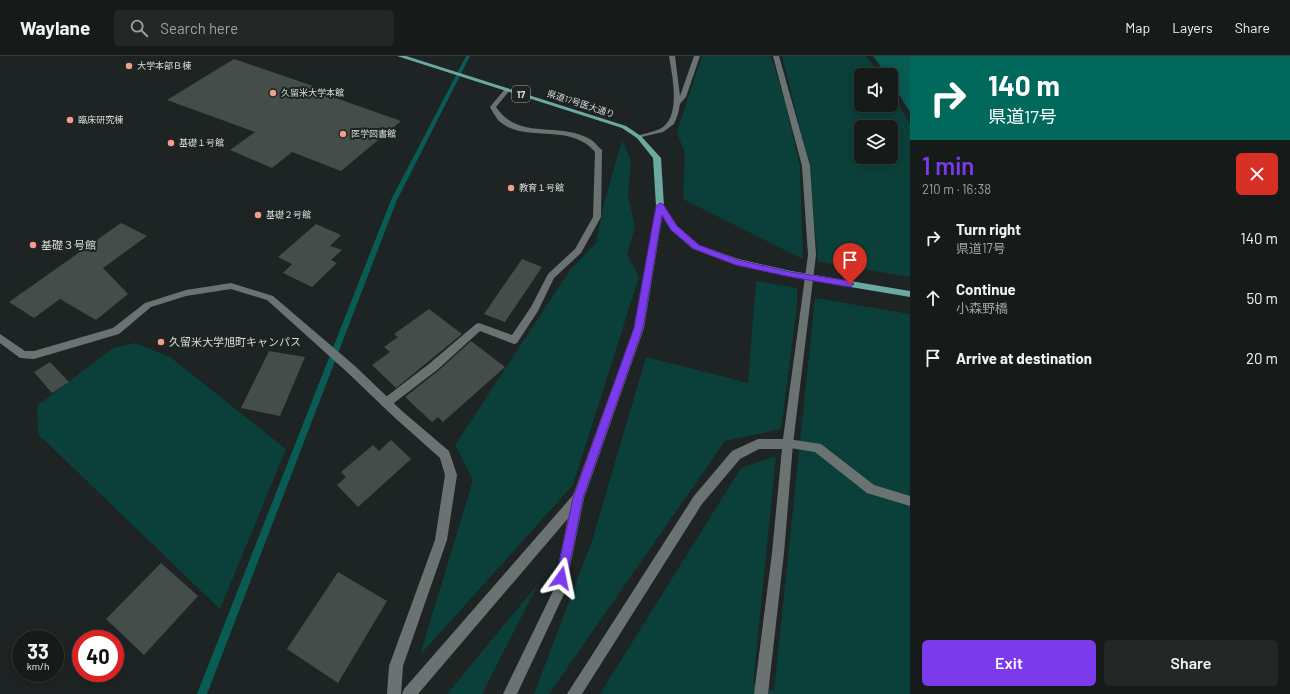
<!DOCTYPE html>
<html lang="en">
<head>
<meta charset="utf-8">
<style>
  body { margin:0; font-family:Barlow,"Noto Sans JP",sans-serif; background:#232827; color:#f1f3f6; height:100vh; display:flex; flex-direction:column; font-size:15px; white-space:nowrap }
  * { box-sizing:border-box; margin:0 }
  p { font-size:13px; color:#9ea1a2 }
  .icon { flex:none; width:22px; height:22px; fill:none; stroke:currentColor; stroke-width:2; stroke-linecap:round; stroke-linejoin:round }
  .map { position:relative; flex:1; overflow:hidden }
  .sheet { display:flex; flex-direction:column; background:#161b1a; width:380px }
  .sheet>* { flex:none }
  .top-card { background:#00695c; color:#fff; overflow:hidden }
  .fabs { position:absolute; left:854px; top:12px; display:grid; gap:8px }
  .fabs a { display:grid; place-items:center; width:44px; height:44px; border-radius:6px; background:#161b1a; box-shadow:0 2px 10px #0003,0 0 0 1px #353939; font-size:20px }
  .speed { position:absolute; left:12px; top:574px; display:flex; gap:8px; font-size:20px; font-weight:700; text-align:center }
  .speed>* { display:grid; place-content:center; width:52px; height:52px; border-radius:50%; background:#161b1a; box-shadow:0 2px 10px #0003,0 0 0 1px #353939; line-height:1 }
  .speed small { font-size:10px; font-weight:400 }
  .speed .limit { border:6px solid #d22; background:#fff; color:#111 }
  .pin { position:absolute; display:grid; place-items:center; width:34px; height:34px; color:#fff; margin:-41px -17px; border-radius:50% 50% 50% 0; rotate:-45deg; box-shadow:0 0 4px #0007 }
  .pin .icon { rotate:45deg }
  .me { position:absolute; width:44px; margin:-22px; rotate:12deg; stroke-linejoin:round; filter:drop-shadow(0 0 3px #0008) }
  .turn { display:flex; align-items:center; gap:14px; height:84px; padding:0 12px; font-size:18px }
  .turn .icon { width:52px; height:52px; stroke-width:2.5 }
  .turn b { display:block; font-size:28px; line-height:34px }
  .round { display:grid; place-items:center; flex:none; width:42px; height:42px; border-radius:6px; background:#232827 }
  .summary { display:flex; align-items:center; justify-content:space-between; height:68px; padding:0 12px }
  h1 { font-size:24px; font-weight:600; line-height:30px; color:#7c3aed }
  .action { display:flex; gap:8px; margin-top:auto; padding:8px 12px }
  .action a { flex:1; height:46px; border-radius:6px; background:#7c3aed; color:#fff; font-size:16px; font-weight:600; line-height:46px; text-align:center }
  .action a+a { background:#232827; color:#f1f3f6 }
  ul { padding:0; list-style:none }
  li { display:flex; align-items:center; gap:12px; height:60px; padding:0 12px }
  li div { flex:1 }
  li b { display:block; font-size:15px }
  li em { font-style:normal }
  header { display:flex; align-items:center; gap:24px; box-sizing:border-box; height:56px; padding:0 20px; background:#161b1a; border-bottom:1px solid #353939 }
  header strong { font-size:19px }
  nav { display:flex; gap:22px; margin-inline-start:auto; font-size:14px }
  .search { width:280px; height:36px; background:#232827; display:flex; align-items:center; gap:10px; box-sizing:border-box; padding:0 14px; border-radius:6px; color:#9ea1a2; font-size:15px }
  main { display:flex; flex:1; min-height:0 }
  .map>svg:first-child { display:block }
  .green { fill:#0a4039; fill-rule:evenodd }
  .water { fill:#095c53 }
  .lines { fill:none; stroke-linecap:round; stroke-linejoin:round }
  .stream { fill:#095c53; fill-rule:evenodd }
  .building { fill:#454d4b }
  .lane { fill:#6b7372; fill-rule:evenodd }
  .street { fill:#6b7372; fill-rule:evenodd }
  .secondary { fill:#6b7372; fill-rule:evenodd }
  .primary { fill:#6caaa1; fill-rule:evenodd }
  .route { fill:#7c3aed; stroke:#51269a }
  .poi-dot { fill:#f49d8b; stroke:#1d2423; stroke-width:1.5 }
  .labels { text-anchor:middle; stroke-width:4; stroke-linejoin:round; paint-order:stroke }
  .far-poi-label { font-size:9px; fill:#d7dcdb; stroke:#1d2423; text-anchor:start }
  .far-street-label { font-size:9px; fill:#d7dcdb; stroke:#1d2423 }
  .shield { fill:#1d2423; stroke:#9fa5a4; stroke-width:1 }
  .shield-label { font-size:10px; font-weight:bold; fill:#d7dcdb }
  .poi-label { font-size:11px; fill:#d7dcdb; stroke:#1d2423; text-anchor:start }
</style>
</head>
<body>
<header>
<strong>Waylane</strong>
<div class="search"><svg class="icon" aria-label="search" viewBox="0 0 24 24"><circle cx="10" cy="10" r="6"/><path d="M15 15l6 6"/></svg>Search here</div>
<nav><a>Map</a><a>Layers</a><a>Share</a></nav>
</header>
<main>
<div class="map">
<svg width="910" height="638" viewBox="0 0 910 638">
  <rect width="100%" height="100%" fill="#1d2423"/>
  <g class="green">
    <polygon points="702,0 771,0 785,46 800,111 803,203 683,143 685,98 677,76"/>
    <path d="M 782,0 L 866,0 L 881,19 L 861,19 L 861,49 L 891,49 L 891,36 L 910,68 L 910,221 L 818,206 L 809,109 ZM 861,71 L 891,71 L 891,101 L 861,101 Z"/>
    <polygon points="622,84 631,104 628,140 635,171 627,198 639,221 573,429 420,599 473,424 455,389 570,214 596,187 604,148"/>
    <polygon points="756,225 797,232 797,250 781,373 725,385 549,638 534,638 592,485 646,301 748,327"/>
    <polygon points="815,242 910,258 910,638 600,638 741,412 776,400 753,628 774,635"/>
    <polygon points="135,287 170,301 286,393 220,553 38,378 37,350 113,292"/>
    <polygon points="538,528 482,638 447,638"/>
  </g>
  <polygon class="water" points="873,0 910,0 910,56 891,26 891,19 887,19"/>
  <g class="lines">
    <polygon class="stream" points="466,0 470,0 397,144 207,638 197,638 391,144"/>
  </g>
  <g class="building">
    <polygon points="234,3 313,30 310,33 401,65 341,115 292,96 272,112 230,94 255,76 167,44"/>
    <polygon points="121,167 147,180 103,212 128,238 96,264 60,243 34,262 9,246"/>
    <polygon points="316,168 341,179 330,190 342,194 331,204 337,207 312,231 283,217 292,208 278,201"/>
    <polygon points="522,203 542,211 505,266 484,258"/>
    <polygon points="429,253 462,278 396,332 372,309 390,296 384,291 398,281 394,278"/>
    <polygon points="471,285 505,311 443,366 438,361 432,366 405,341 438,315"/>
    <polygon points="269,295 305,301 280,360 241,352"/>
    <polygon points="50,306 69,326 52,337 34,316"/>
    <polygon points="391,384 411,403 358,451 337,429 346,421 341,416 373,389 379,395"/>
    <polygon points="161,507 198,540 144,599 106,563"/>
    <polygon points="338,516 387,545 338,627 287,593"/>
  </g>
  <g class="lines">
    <g class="lane">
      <path d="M 507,32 L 510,34 L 496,51 C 519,85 558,65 590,83 C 595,86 598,91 602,94 L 601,161 L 581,197 L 554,222 L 538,255 L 517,287 L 514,288 L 480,275 L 437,314 L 390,350 L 386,351 L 382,350 L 381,347 L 382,344 L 429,308 L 476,268 L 479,267 L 512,279 L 531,251 L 548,218 L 575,193 L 593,161 L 595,96 C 569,65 524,89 498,64 C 495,60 492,55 490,51 L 505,33 Z"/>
      <polygon points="788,383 821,388 874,429 910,440 910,450 867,437 815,396 784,391 783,388 784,385"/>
    </g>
    <g class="street">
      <path d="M 669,0 L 675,0 L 680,40 L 694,0 L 700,0 L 686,41 L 680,48 L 678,58 L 674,68 L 663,76 L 637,82 L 637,80 C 645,77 656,76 663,71 C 681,58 672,19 669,0 Z"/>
      <polygon points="773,0 779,0 810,110 816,199 793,388 784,497 768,638 754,638 772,497 782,393 759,393 740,403 702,448 582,638 567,638 694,440 732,395 758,383 783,383 808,199 802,110"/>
      <polygon points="231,227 273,240 355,310 402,355 449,395 457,419 447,484 403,610 401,638 387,638 389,610 435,484 445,419 440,402 394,361 347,316 267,244 231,233 186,240 151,251 119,278 34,303 20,302 0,287 0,278 25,295 34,295 113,272 145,247 186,234"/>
      <polygon points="578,437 582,438 584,442 582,446 418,638 402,638 404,633 574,438"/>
    </g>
    <polygon class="secondary" points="660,147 664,150 644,272 584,442 565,536 517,638 503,638 553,535 572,442 634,272 656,150"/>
    <polygon class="primary" points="397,0 406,0 626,70 641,80 661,102 664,150 677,170 699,189 738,203 791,215 910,235 910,241 791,221 736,209 693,193 671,174 656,150 653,102 637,82 622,72"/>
  </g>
  <polygon class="route" points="660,147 663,148 677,170 699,189 738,204 791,216 850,225 854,228 850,231 791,221 736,209 694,193 671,174 662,159 643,272 583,442 567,522 565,526 561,528 557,526 556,522 573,442 634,272 656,150"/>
  <g class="poi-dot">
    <circle cx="129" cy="10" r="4"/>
    <circle cx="273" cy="37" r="4"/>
    <circle cx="70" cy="64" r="4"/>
    <circle cx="343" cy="78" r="4"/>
    <circle cx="171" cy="87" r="4"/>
    <circle cx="511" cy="132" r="4"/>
    <circle cx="258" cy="159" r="4"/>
    <circle cx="33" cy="189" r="4"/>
    <circle cx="161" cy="286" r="4"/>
  </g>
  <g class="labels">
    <g class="far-poi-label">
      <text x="137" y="13">大学本部Ｂ棟</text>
      <text x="281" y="40">久留米大学本館</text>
      <text x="78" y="67">臨床研究棟</text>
      <text x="351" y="81">医学図書館</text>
      <text x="179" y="90">基礎１号館</text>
      <text x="519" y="135">教育１号館</text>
      <text x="266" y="162">基礎２号館</text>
    </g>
    <g class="far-street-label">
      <text transform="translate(581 48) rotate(18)" y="3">県道17号医大通り</text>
    </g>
    <rect class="shield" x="512" y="30" width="18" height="16" rx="3"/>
    <g class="shield-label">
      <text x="521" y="42">17</text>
    </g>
    <g class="poi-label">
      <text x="41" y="193">基礎３号館</text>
      <text x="169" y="290">久留米大学旭町キャンパス</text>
    </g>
  </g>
</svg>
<div class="fabs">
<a><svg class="icon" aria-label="sound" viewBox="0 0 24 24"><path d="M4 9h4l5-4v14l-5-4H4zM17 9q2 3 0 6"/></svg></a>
<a><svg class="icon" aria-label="layers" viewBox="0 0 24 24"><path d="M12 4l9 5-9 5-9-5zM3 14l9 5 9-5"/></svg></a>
</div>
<div class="speed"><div>33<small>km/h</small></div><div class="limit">40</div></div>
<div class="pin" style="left:850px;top:228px;background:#d93025"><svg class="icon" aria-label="arrive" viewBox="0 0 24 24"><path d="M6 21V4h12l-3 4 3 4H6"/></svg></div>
<svg class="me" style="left:561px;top:522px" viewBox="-20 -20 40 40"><path d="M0-17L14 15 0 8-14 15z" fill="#7c3aed" stroke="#fff" stroke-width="4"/></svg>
</div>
<section class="sheet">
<div class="top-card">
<div class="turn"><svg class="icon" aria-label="right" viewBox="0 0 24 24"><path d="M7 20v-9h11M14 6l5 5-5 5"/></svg><div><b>140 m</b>県道17号</div></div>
</div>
<div class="summary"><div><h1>1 min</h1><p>210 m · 16:38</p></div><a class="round" style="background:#d93025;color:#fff"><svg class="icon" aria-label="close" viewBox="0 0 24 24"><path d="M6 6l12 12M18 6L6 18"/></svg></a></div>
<ul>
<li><svg class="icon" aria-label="right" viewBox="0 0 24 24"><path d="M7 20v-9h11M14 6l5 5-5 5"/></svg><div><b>Turn right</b><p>県道17号</p></div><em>140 m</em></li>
<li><svg class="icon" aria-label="ahead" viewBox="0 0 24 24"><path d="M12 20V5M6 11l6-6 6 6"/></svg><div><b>Continue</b><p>小森野橋</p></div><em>50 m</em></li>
<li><svg class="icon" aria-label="arrive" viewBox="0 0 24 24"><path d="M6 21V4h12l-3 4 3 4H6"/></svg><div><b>Arrive at destination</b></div><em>20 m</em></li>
</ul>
<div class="action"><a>Exit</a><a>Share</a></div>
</section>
</main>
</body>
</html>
